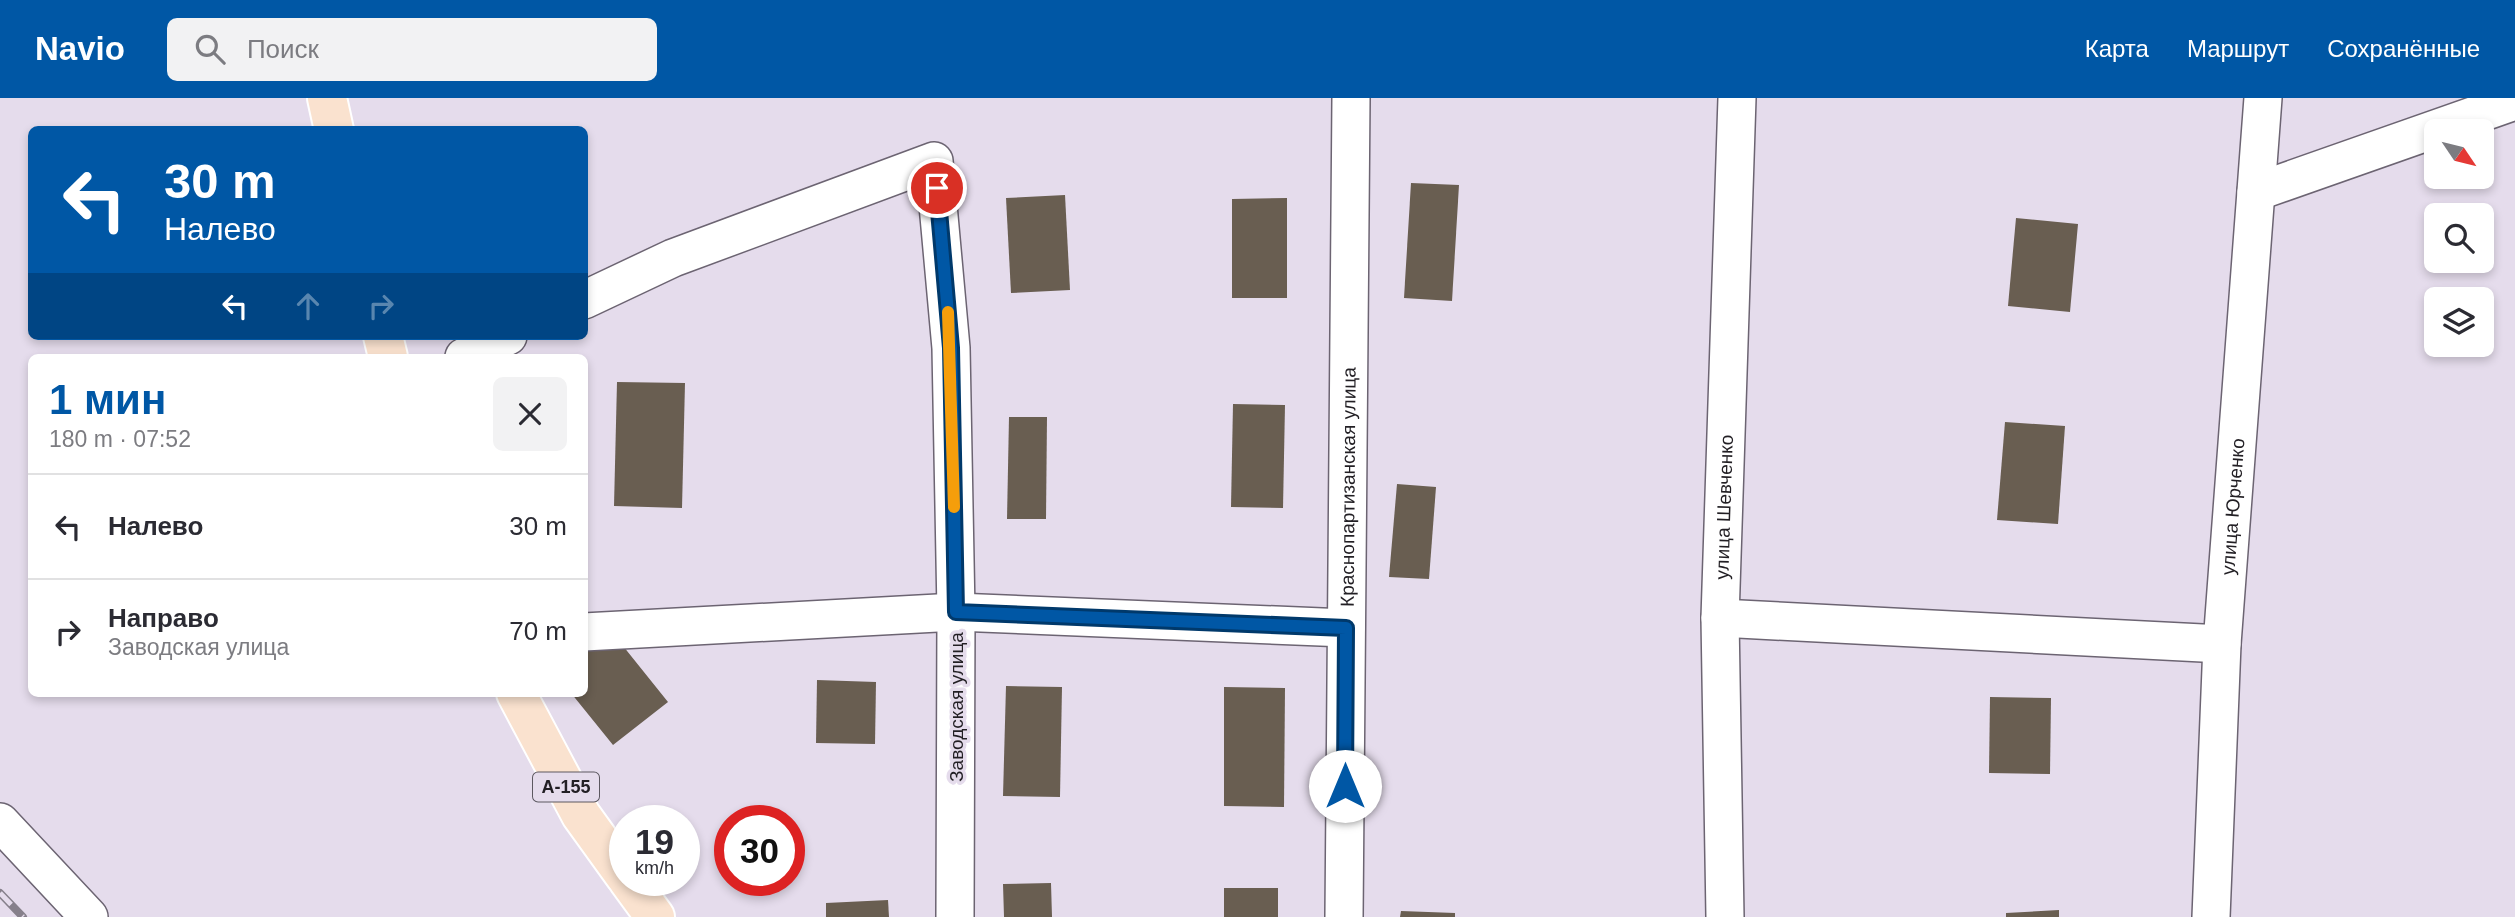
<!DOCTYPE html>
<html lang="ru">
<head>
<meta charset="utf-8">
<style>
  body { margin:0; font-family:Helvetica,sans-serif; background:#f2f2f3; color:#2b2b33; height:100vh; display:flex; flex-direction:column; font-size:26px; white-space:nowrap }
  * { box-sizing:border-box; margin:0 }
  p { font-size:23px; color:#7c7c81 }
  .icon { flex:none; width:38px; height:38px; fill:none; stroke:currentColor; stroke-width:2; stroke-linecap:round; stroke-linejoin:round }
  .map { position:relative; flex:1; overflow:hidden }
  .drawer { position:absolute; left:28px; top:256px; width:560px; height:343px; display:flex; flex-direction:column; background:#fff; border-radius:10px; box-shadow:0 4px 10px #0003 }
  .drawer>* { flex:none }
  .banner { position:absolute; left:28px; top:28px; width:560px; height:214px; border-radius:10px; box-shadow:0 4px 10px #0003; background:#0057a5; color:#fff; overflow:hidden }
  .needle { width:46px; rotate:125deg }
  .fabs { position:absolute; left:2424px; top:21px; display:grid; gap:14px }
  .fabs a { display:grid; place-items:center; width:70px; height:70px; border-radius:10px; background:#fff; box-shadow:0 4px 10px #0003; font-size:35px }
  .speed { position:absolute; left:609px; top:707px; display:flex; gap:14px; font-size:35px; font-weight:700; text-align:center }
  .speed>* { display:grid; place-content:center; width:91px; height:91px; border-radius:50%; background:#fff; box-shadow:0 4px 10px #0003; line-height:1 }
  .speed small { font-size:18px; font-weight:400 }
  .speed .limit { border:10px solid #d22; background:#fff; color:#111 }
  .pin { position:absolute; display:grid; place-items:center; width:60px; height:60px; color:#fff; margin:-30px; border:4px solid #fff; border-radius:50%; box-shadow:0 2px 7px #0007 }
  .me { position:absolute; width:77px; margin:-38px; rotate:0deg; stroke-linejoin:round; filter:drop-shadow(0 0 5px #0008) }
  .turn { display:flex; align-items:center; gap:24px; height:147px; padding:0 21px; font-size:32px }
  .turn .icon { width:91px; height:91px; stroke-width:2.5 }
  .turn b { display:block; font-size:49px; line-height:60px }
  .lanes { display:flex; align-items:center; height:66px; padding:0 21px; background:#0003; justify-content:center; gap:35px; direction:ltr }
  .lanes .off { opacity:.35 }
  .round { display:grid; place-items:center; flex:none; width:74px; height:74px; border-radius:10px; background:#f2f2f3 }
  .overview { display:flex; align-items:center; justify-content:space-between; height:119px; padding:0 21px }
  h1 { font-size:42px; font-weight:700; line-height:52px; color:#0057a5 }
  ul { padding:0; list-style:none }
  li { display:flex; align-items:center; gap:21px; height:105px; padding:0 21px; border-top:2px solid #e1e1e2 }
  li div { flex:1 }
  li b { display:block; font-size:26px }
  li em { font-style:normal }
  header { display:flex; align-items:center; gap:42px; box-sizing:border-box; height:98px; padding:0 35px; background:#0057a5; color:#fff }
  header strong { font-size:33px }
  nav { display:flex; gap:38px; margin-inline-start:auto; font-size:24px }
  .search { width:490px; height:63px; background:#f2f2f3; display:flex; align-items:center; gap:18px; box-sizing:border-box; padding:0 24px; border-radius:10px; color:#7c7c81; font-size:26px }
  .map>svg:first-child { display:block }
  .building { fill:#695e51 }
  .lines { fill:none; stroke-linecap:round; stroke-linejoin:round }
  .street-casing { stroke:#6c6472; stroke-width:40 }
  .primary-casing { stroke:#fff; stroke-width:42 }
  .street { stroke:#fff; stroke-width:37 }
  .primary { stroke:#fae2cf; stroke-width:38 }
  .rail-casing { stroke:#86808b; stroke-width:8 }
  .rail { stroke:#e5dcec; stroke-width:5; stroke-dasharray:16; stroke-linecap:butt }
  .route-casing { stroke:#00396b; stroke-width:18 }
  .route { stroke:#0057a5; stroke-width:12 }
  .slow { stroke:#f59e0b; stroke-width:12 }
  .labels { text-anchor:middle; stroke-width:7; stroke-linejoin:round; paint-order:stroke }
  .shield { fill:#e5dcec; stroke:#5c5860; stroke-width:2 }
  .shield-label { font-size:18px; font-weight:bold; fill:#221f24 }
  .street-label { font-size:19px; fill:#221f24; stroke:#e5dcec }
</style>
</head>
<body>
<header>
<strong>Navio</strong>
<div class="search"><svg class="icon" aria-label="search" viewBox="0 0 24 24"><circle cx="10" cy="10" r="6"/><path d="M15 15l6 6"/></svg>Поиск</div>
<nav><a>Карта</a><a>Маршрут</a><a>Сохранённые</a></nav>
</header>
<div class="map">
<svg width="2515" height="819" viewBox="0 0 2515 819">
  <rect width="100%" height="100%" fill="#e5dcec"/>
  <g class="building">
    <polygon points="1411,85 1459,87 1452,203 1404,200"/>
    <polygon points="1065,97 1070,192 1011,195 1006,100"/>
    <polygon points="1287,100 1287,200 1232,200 1232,101"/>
    <polygon points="2016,120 2078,126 2070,214 2008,208"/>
    <polygon points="617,284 685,285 682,410 614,408"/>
    <polygon points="1233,306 1285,307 1283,410 1231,409"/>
    <polygon points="1009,319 1047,319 1046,421 1007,421"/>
    <polygon points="2005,324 2065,328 2058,426 1997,422"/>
    <polygon points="1397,386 1436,389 1429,481 1389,479"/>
    <polygon points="607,528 668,604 613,647 571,595 584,595 584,546"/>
    <polygon points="817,582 876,584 875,646 816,645"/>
    <polygon points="1006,588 1062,589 1060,699 1003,698"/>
    <polygon points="1224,589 1285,590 1284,709 1224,708"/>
    <polygon points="1990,599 2051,600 2050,676 1989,675"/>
    <polygon points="1051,785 1052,819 1004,819 1003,786"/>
    <rect x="1224" y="790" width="54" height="29"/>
    <polygon points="888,802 889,819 826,819 826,805"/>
    <polygon points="2059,812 2059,819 2006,819 2006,815"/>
    <polygon points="1401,813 1455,815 1455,819 1400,819"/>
  </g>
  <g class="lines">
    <g class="street-casing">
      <g id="street">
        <polyline points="2256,94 2515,3"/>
        <polyline points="584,202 673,160 934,63 951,250 956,514 955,819"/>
        <polyline points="464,259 508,238"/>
        <polyline points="1720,520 2222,546"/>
        <polyline points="584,534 956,514 1346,530"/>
        <polyline points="0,724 89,819"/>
        <path id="s1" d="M 1344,819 L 1351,0"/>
        <path id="s2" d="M 1725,819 L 1720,520 L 1737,0"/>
        <path id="s3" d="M 2211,819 L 2222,546 L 2263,0"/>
      </g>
    </g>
    <g class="primary-casing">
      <g id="primary">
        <polyline points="327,0 334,32"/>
        <polyline points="383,238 388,259"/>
        <polyline points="516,595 581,717 625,778"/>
        <polyline points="628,782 655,819"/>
      </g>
    </g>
    <use href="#street" class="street"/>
    <use href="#primary" class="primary"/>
    <g class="rail-casing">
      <polyline id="rail" points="0,795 23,819"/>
    </g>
    <use href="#rail" class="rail"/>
  </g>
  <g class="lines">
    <g class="route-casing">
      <polyline id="route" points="937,90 951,250 956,514 1346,530 1345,688"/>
    </g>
    <use href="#route" class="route"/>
    <polyline class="slow" points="948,214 954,409"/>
  </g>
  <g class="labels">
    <rect class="shield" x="533" y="674.5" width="66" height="29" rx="5"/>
    <g class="shield-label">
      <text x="566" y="695">А-155</text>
    </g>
    <g class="street-label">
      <text dy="7" stroke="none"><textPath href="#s1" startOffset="430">Краснопартизанская улица</textPath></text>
      <text dy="7" stroke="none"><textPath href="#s2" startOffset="410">улица Шевченко</textPath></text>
      <text dy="7" stroke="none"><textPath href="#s3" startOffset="411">улица Юрченко</textPath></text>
      <text transform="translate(956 609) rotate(-90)" y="7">Заводская улица</text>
    </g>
  </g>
</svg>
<div class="fabs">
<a><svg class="needle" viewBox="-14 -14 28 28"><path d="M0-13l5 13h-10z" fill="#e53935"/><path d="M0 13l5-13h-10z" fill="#7c7c81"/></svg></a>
<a><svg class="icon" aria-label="search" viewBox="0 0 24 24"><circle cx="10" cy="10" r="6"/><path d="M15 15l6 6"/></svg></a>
<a><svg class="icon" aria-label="layers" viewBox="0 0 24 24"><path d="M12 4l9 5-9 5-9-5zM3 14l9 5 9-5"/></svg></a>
</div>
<div class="speed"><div>19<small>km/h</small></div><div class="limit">30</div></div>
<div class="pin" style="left:937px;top:90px;background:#d93025"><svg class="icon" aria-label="arrive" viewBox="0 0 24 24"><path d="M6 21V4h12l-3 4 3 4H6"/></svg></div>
<svg class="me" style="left:1345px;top:688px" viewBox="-20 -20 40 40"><circle r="19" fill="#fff"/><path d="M0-13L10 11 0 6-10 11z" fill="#0057a5"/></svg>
<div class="banner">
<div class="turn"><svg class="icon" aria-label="left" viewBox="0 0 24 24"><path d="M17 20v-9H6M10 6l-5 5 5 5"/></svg><div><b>30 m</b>Налево</div></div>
<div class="lanes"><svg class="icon" aria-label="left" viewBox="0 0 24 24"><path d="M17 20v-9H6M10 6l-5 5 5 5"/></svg><svg class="icon off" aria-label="ahead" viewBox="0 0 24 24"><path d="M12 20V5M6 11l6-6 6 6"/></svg><svg class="icon off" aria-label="right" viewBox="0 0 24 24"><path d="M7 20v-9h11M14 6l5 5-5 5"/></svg></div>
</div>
<section class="drawer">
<div class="overview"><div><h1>1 мин</h1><p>180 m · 07:52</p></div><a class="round"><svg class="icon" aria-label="close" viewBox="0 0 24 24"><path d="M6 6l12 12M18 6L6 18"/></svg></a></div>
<ul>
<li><svg class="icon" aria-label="left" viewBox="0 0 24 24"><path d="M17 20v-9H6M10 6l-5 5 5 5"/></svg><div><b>Налево</b></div><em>30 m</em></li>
<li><svg class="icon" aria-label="right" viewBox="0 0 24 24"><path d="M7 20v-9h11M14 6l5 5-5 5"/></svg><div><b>Направо</b><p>Заводская улица</p></div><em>70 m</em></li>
</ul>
</section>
</div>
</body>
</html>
